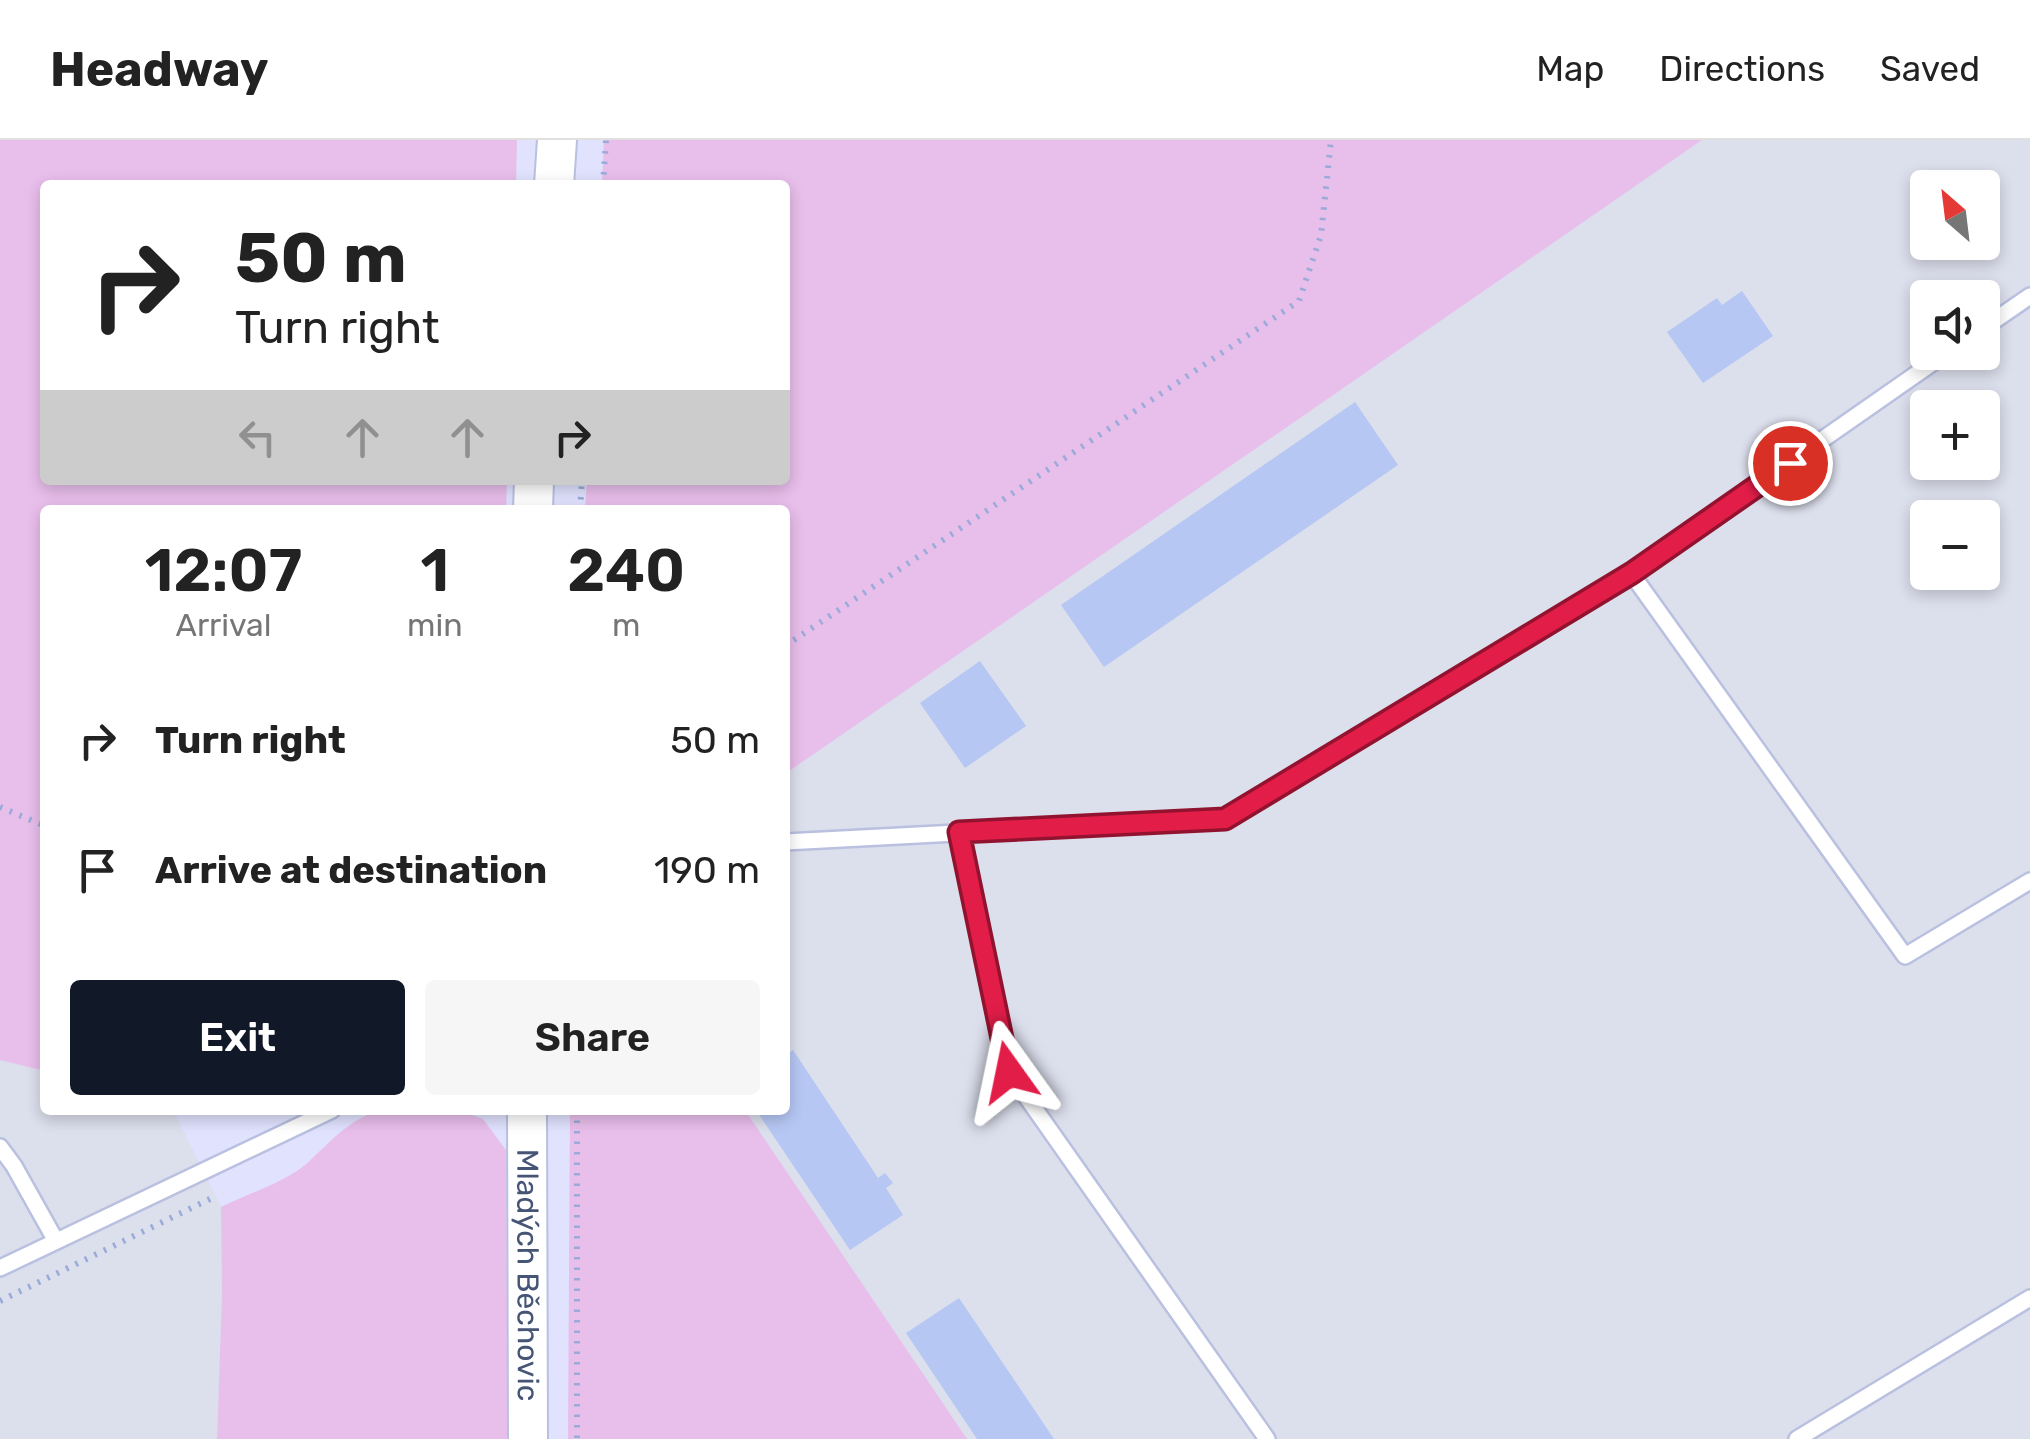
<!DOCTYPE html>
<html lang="en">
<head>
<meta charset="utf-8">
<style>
  body { margin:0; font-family:Rubik,sans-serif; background:#f6f6f6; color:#222; height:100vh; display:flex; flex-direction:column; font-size:38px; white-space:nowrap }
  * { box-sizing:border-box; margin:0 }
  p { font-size:32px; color:#767676 }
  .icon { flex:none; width:55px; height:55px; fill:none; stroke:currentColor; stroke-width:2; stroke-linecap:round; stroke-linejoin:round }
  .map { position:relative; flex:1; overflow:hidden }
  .side { position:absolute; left:40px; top:365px; width:750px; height:610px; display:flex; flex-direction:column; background:#fff; border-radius:10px; box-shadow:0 5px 15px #0003 }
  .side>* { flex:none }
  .top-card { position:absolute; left:40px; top:40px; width:750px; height:305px; border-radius:10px; box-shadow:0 5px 15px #0003; background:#fff; color:#222; overflow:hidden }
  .needle { width:65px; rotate:332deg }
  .fabs { position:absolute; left:1910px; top:30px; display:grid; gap:20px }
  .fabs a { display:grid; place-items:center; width:90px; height:90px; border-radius:10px; background:#fff; box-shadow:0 5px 15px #0003; font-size:50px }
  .pin { position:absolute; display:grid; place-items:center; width:85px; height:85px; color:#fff; margin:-42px; border:5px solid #fff; border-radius:50%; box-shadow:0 2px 10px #0007 }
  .me { position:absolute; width:110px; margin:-55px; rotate:348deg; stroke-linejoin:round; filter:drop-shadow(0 0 8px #0008) }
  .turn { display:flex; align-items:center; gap:35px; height:210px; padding:0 30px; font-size:45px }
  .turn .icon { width:130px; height:130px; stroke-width:2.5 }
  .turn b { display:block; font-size:70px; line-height:85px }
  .lanes { display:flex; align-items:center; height:95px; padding:0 30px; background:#0003; justify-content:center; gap:50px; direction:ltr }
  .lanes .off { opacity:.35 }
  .eta { display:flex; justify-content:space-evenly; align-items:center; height:170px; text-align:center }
  .eta b { font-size:60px; font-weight:600; line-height:70px }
  .cta { display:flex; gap:20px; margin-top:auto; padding:20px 30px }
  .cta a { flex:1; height:115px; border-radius:10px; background:#111827; color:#fff; font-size:40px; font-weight:600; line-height:115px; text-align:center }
  .cta a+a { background:#f6f6f6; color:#222 }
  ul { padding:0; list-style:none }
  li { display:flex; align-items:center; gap:30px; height:130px; padding:0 30px }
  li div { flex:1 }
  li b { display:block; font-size:38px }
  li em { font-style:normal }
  header { display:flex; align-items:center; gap:60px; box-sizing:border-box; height:140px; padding:0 50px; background:#fff; border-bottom:2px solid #e0e0e0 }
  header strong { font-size:48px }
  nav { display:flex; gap:55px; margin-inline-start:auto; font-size:35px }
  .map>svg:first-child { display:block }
  .industrial { fill:#dcdfec; fill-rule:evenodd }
  .green { fill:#e8beeb }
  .building { fill:#b6c7f4 }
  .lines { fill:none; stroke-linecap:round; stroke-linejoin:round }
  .service-casing { stroke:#b9c0e0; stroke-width:20 }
  .tertiary-casing { stroke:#b9c0e0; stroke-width:42 }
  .path { stroke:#9aabd9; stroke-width:6; stroke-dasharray:2.5 8; stroke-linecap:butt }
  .service { stroke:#fff; stroke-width:15 }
  .tertiary { stroke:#fff; stroke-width:38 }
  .route-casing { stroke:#92132f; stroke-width:25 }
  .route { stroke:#e11d48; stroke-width:18 }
  .labels { text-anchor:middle; stroke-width:10; stroke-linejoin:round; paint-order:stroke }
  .street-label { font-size:30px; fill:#465576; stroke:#e8e9ff }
</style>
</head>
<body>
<header>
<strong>Headway</strong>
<nav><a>Map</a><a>Directions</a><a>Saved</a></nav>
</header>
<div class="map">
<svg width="2030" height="1299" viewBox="0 0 2030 1299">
  <rect width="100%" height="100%" fill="#e0e2fe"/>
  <g class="industrial">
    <path d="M 1702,0 L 2030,0 L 2030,1299 L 967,1299 L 745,970 L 785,970 L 785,634 ZM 1928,48 L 1982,48 L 1982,102 L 1928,102 ZM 1928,158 L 1982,158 L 1982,212 L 1928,212 ZM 1928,268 L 1982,268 L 1982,322 L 1928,322 ZM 1928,378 L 1982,378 L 1982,432 L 1928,432 Z"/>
    <polygon points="0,920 45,931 45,970 159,970 176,976 221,1067 222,1154 217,1299 0,1299"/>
  </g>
  <g class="green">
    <polygon points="0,0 517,0 516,45 45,45 45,340 507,340 506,370 45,370 45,931 0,920"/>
    <polygon points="604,0 1702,0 785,634 785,370 585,370 587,340 785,340 785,45 602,45"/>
    <path d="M 379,970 L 458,970 L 483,979 L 506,1010 L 508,1299 L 217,1299 L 222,1154 L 221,1067 C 245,1055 285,1042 305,1025 C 330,1003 345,982 379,970 Z"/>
    <polygon points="570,970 745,970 967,1299 568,1299"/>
  </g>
  <g class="building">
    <polygon points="1742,151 1773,196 1703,243 1667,192 1717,158 1722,165"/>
    <polygon points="1355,262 1398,325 1104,527 1061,465"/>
    <polygon points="980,521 1026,586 965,628 920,563"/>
    <polygon points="793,910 878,1038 885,1033 893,1043 886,1048 903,1075 850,1110 756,970 785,970 785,915"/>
    <polygon points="959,1158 1054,1299 977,1299 906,1193"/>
  </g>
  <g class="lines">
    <g class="service-casing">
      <g id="service">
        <polyline points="1982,189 2030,156"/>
        <polyline points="1631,433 1905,816 2030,741"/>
        <polyline points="959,692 1009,932 1267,1299"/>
        <polyline points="785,702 1225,679 1631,433 1948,212"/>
        <polyline points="0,1007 14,1026 56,1101"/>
        <polyline points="0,1128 332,970"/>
        <polyline points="1797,1299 2030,1158"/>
      </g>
    </g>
    <g class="tertiary-casing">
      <g id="tertiary">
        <polyline points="554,45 557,0"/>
        <polyline points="533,370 534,340"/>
        <path id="s1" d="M 527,970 L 528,1299"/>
      </g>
    </g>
    <g class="path">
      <polyline points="603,45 606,0"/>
      <polyline points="580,370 582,340"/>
      <polyline points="785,506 1299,161 1321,95 1331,0"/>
      <polyline points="0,667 45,686"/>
      <polyline points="577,970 577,1299"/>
      <polyline points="0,1161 212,1058 213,1053"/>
    </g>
    <use href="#service" class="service"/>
    <use href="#tertiary" class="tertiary"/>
  </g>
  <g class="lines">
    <g class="route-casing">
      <polyline id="route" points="1009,932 959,692 1225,679 1632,433 1790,323"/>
    </g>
    <use href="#route" class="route"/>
  </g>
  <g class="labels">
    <g class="street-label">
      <text dy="10" stroke="none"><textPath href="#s1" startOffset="165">Mladých Běchovic</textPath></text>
    </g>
  </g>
</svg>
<div class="fabs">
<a><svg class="needle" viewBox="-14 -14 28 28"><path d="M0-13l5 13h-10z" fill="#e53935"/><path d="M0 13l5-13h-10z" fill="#767676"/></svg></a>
<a><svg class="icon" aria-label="sound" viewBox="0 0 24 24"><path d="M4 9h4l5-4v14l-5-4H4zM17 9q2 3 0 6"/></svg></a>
<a>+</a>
<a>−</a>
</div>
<div class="pin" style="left:1790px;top:323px;background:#d93025"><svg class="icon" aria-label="arrive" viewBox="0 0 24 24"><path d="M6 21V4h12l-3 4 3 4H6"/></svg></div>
<svg class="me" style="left:1009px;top:932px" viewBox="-20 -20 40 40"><path d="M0-17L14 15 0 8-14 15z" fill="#e11d48" stroke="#fff" stroke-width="4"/></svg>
<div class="top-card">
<div class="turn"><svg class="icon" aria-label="right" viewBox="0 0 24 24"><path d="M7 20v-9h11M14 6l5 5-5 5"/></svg><div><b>50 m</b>Turn right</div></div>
<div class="lanes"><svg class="icon off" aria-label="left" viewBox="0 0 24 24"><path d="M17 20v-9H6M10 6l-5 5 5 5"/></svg><svg class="icon off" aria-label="ahead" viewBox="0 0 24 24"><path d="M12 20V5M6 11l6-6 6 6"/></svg><svg class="icon off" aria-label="ahead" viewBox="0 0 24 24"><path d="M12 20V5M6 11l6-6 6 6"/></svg><svg class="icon" aria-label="right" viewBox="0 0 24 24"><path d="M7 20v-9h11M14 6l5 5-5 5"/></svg></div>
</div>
<section class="side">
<div class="eta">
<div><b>12:07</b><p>Arrival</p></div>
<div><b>1</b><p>min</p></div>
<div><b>240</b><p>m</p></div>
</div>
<ul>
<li><svg class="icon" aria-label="right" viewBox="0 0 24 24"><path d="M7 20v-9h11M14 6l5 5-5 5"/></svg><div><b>Turn right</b></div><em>50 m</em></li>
<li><svg class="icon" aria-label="arrive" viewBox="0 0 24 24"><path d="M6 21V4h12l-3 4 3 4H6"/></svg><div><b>Arrive at destination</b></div><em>190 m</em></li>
</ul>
<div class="cta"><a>Exit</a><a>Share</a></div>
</section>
</div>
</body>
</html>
